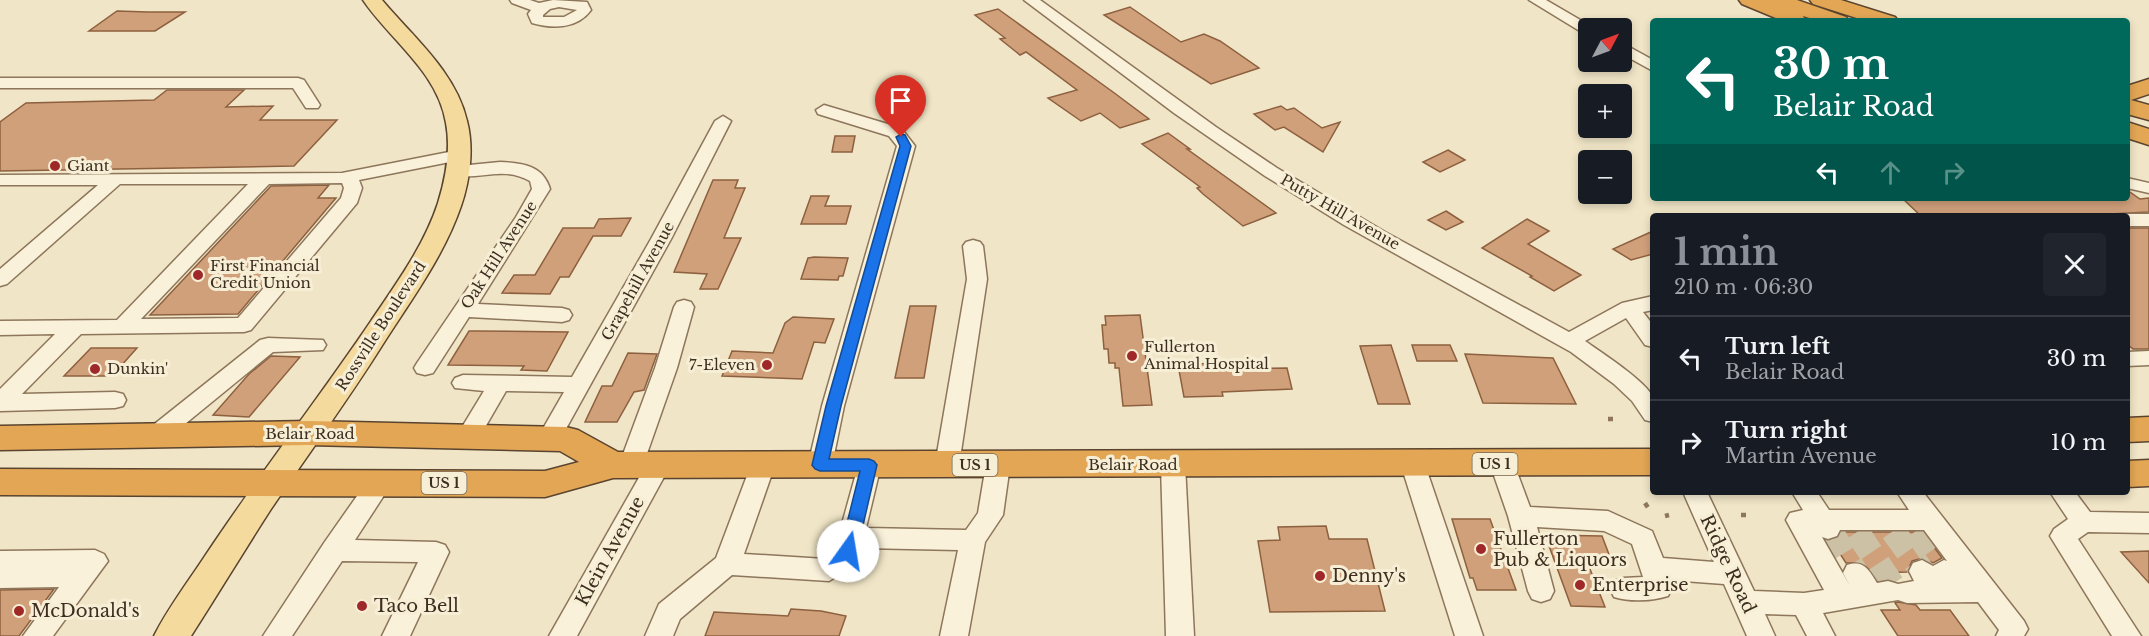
<!DOCTYPE html>
<html lang="en">
<head>
<meta charset="utf-8">
<style>
  body { margin:0; font-family:"Libre Baskerville",serif; background:#20242c; color:#f1f3f6; height:100vh; display:flex; flex-direction:column; font-size:22px; white-space:nowrap }
  * { box-sizing:border-box; margin:0 }
  p { font-size:20px; color:#9ea1a6 }
  .icon { flex:none; width:33px; height:33px; fill:none; stroke:currentColor; stroke-width:2; stroke-linecap:round; stroke-linejoin:round }
  .map { position:relative; flex:1; overflow:hidden }
  .drawer { position:absolute; left:1650px; top:213px; width:480px; height:282px; display:flex; flex-direction:column; background:#171b24; border-radius:6px; box-shadow:0 3px 9px #0003 }
  .drawer>* { flex:none }
  .top-card { position:absolute; left:1650px; top:18px; width:480px; height:183px; border-radius:6px; box-shadow:0 3px 9px #0003; background:#00695c; color:#fff; overflow:hidden }
  .needle { width:39px; rotate:49deg }
  .fabs { position:absolute; left:1578px; top:18px; display:grid; gap:12px }
  .fabs a { display:grid; place-items:center; width:54px; height:54px; border-radius:6px; background:#171b24; box-shadow:0 3px 9px #0003; font-size:30px }
  .pin { position:absolute; display:grid; place-items:center; width:51px; height:51px; color:#fff; margin:-62px -26px; border-radius:50% 50% 50% 0; rotate:-45deg; box-shadow:0 0 6px #0007 }
  .pin .icon { rotate:45deg }
  .me { position:absolute; width:66px; margin:-33px; rotate:13deg; stroke-linejoin:round; filter:drop-shadow(0 0 4px #0008) }
  .turn { display:flex; align-items:center; gap:21px; height:126px; padding:0 24px; font-size:27px }
  .turn .icon { width:78px; height:78px; stroke-width:2.5 }
  .turn b { display:block; font-size:42px; line-height:51px }
  .lanes { display:flex; align-items:center; height:57px; padding:0 24px; background:#0003; justify-content:center; gap:30px; direction:ltr }
  .lanes .off { opacity:.35 }
  .round { display:grid; place-items:center; flex:none; width:63px; height:63px; border-radius:6px; background:#20242c }
  .overview { display:flex; align-items:center; justify-content:space-between; height:102px; padding:0 24px }
  h1 { font-size:36px; font-weight:700; line-height:45px; color:#8c9099 }
  ul { padding:0; list-style:none }
  li { display:flex; align-items:center; gap:18px; height:84px; padding:0 24px; border-top:2px solid #363941 }
  li div { flex:1 }
  li b { display:block; font-size:22px }
  li em { font-style:normal }
  .map>svg:first-child { display:block }
  .building { fill:#d0a07b; stroke:#8d603f; stroke-width:1.5 }
  .lines { fill:none; stroke-linecap:round; stroke-linejoin:round }
  .minor-tunnel { stroke:#ccc0a5; stroke-width:25; stroke-dasharray:25 13; stroke-linecap:butt }
  .minor-casing { stroke:#8d765b; stroke-width:3 }
  .major-casing { stroke:#5b442f; stroke-width:3 }
  .highway-casing { stroke:#5b442f; stroke-width:3 }
  .path { stroke:#8d765b; stroke-width:4.5; stroke-dasharray:5 4; stroke-linecap:butt }
  .minor { fill:#faf1da; fill-rule:evenodd }
  .major { fill:#f4db9d; fill-rule:evenodd }
  .highway { fill:#e2a655; fill-rule:evenodd }
  .route { fill:#1a73e8; stroke:#114b97; stroke-width:1.5 }
  .poi-dot { fill:#9f2928; stroke:#f7eed6; stroke-width:2 }
  .labels { text-anchor:middle; stroke-width:6; stroke-linejoin:round; paint-order:stroke }
  .shield { fill:#f7eed6; stroke:#756856; stroke-width:1.5 }
  .shield-label { font-size:14px; font-weight:bold; fill:#3d2e1f }
  .poi-label { font-size:15px; fill:#3d2e1f; stroke:#f7eed6; text-anchor:start }
  .street-label { font-size:15px; fill:#3d2e1f; stroke:#f7eed6 }
  .near-poi-label { font-size:18px; fill:#3d2e1f; stroke:#f7eed6; text-anchor:start }
  .near-street-label { font-size:18px; fill:#3d2e1f; stroke:#f7eed6 }
</style>
</head>
<body>
<div class="map">
<svg width="2149" height="636" viewBox="0 0 2149 636">
  <rect width="100%" height="100%" fill="#f0e5c6"/>
  <g class="building">
    <polygon points="1130,7 1181,42 1204,34 1220,41 1259,68 1211,84 1104,15"/>
    <polygon points="998,9 1113,92 1149,119 1120,128 1100,113 1081,121 1048,98 1077,90 1026,52 1020,55 1000,39 1005,38 975,15"/>
    <polygon points="117,11 148,12 185,12 155,31 89,31"/>
    <polygon points="167,90 244,90 226,107 273,106 260,120 337,120 294,166 0,171 0,122 26,103 154,100"/>
    <polygon points="1281,106 1287,110 1294,108 1322,128 1340,122 1323,152 1284,127 1275,130 1254,114"/>
    <polygon points="1168,133 1190,149 1187,149 1276,213 1243,226 1203,194 1197,188 1200,187 1142,144"/>
    <polygon points="835,136 855,136 852,152 832,152"/>
    <polygon points="1448,150 1465,160 1440,172 1423,162"/>
    <polygon points="713,180 738,180 735,188 745,188 724,238 741,238 718,289 700,289 707,274 674,272"/>
    <polygon points="329,185 318,198 336,198 238,314 150,315 271,186"/>
    <polygon points="2127,190 2140,199 2149,198 2149,212 2071,216 1921,216 1902,198 2127,198"/>
    <polygon points="811,196 829,196 825,206 851,206 846,224 801,224"/>
    <polygon points="1446,211 1463,222 1446,230 1428,220"/>
    <polygon points="631,218 621,236 593,236 569,277 560,277 550,294 502,293 514,275 535,275 563,228 594,228 599,219"/>
    <polygon points="1527,219 1549,231 1528,244 1581,275 1554,291 1530,277 1532,276 1482,248"/>
    <polygon points="2127,228 2149,228 2149,349 2133,349 2127,344"/>
    <polygon points="1653,231 1653,254 1631,260 1613,249"/>
    <polygon points="808,258 814,257 848,258 843,276 839,276 838,280 801,279"/>
    <polygon points="910,306 936,306 924,378 895,378"/>
    <polygon points="1140,315 1152,405 1123,406 1119,368 1115,368 1115,363 1109,363 1108,349 1104,349 1102,325 1106,325 1105,316"/>
    <polygon points="793,317 834,319 825,343 814,342 802,379 722,376 732,351 773,353 785,323"/>
    <polygon points="469,331 477,331 568,332 547,371 521,370 524,366 448,365"/>
    <polygon points="1391,345 1410,404 1378,404 1360,346"/>
    <polygon points="1412,345 1450,345 1457,361 1417,361"/>
    <polygon points="91,348 137,348 112,376 64,376"/>
    <polygon points="628,353 657,354 644,390 634,392 617,422 585,422 602,386 612,386"/>
    <polygon points="1465,354 1553,358 1576,404 1483,403"/>
    <polygon points="271,356 300,357 249,417 213,415 249,374"/>
    <polygon points="1216,363 1217,369 1287,368 1292,389 1222,392 1223,396 1184,397 1178,365"/>
    <polygon points="1452,519 1490,519 1516,590 1477,590 1473,578 1470,578"/>
    <polygon points="1326,526 1329,539 1367,539 1385,611 1270,612 1258,541 1280,540 1278,527"/>
    <polygon points="1841,532 1923,532 1942,558 1933,563 1923,558 1912,561 1907,572 1873,573 1862,563 1846,563 1831,540 1838,538"/>
    <polygon points="1545,535 1602,536 1613,565 1588,564 1605,607 1571,606"/>
    <polygon points="2149,551 2149,583 2121,552"/>
    <polygon points="54,589 19,636 0,636 0,590"/>
    <polygon points="1898,602 1916,605 1920,610 1950,610 1969,636 1898,636 1881,610 1900,610 1895,603"/>
    <polygon points="791,609 821,611 846,616 839,636 705,636 714,612 788,616"/>
  </g>
  <g class="lines">
    <g class="minor-tunnel">
      <polyline points="1893,531 1922,571"/>
      <polyline points="1916,531 1944,571"/>
      <polyline points="1831,532 1856,573"/>
      <polyline points="1857,532 1897,592"/>
    </g>
    <g class="minor-casing">
      <g id="minor">
        <path d="M 510,0 L 530,0 L 539,3 L 553,0 L 587,2 L 591,10 C 577,29 553,29 532,23 L 528,14 L 531,10 L 512,3 ZM 559,7 L 577,10 L 564,17 L 543,17 L 543,15 L 550,9 Z"/>
        <path d="M 1024,0 L 1040,0 L 1216,127 L 1277,168 L 1385,232 L 1569,332 L 1622,303 L 1653,296 L 1653,310 L 1643,312 L 1653,325 L 1653,347 L 1645,345 L 1626,318 L 1585,341 C 1599,351 1649,383 1653,398 C 1655,405 1653,415 1653,422 L 1645,420 L 1632,401 L 1614,384 L 1571,352 L 1344,225 L 1265,176 L 1174,113 Z"/>
        <polygon points="1529,0 1546,0 1594,28 1588,28 1588,34 1583,33"/>
        <polygon points="1622,43 1653,60 1653,71 1622,54"/>
        <polygon points="0,78 298,78 304,80 320,105 318,108 306,108 293,88 0,88"/>
        <polygon points="824,105 901,128 915,146 844,406 832,465 829,471 820,474 811,471 808,465 822,406 897,146 889,136 818,114 816,110"/>
        <polygon points="723,116 731,121 671,239 557,445 549,448 541,445 537,439 564,392 506,391 476,443 468,445 460,443 456,437 484,391 455,388 452,383 455,378 463,375 572,377 651,239 715,121"/>
        <path d="M 459,150 L 465,151 L 468,155 L 465,159 L 359,180 L 362,188 L 357,203 L 251,330 L 244,332 L 81,334 L 22,394 L 115,392 L 123,394 L 126,400 L 123,406 L 115,408 L 0,411 L 0,389 L 55,334 L 0,335 L 0,321 L 117,320 L 248,184 L 120,184 L 7,284 L 0,286 L 0,269 L 98,185 L 0,185 L 0,175 L 342,173 ZM 342,183 L 344,188 L 341,198 L 238,318 L 141,319 L 269,184 Z"/>
        <path d="M 500,162 C 522,163 543,165 550,189 L 478,304 L 562,308 L 569,310 L 572,315 L 569,320 L 562,322 L 469,317 L 433,373 L 425,375 L 417,373 L 414,368 L 417,363 L 516,217 L 532,189 L 530,181 C 502,165 479,181 453,175 L 450,171 L 453,167 L 459,166 Z"/>
        <polygon points="2127,178 2149,183 2149,193 2127,188"/>
        <polygon points="2127,214 2149,214 2149,226 2127,226 2127,216 2120,216"/>
        <polygon points="973,240 980,242 983,246 987,279 959,465 956,471 947,474 938,471 935,465 967,279 963,246 966,242"/>
        <polygon points="684,300 691,302 694,307 677,368 643,465 640,471 631,474 622,471 619,465 655,368 674,307 677,302"/>
        <polygon points="268,338 323,340 326,345 323,350 273,352 163,442 155,444 147,442 143,436 147,430 260,340"/>
        <polygon points="2149,351 2149,365 2127,366 2127,352"/>
        <path d="M 1502,455 L 1511,458 L 1514,464 L 1530,507 L 1608,511 L 1652,531 L 1663,558 L 1714,562 L 1683,492 L 1707,492 L 1754,591 L 1804,593 L 1824,590 L 1786,520 L 1790,513 L 1803,510 L 1792,492 L 1817,492 L 1829,510 L 1909,510 L 1897,492 L 1923,492 L 2024,621 L 2028,629 L 2024,636 L 1996,636 L 1999,630 L 1978,602 L 1907,603 L 1898,600 L 1823,613 L 1835,636 L 1807,636 L 1796,615 L 1765,614 L 1775,636 L 1747,636 L 1724,584 L 1670,580 L 1672,588 L 1668,596 C 1652,601 1630,602 1614,597 L 1610,589 L 1614,581 L 1623,578 L 1643,577 L 1632,544 L 1604,531 L 1537,527 L 1554,591 L 1550,599 L 1541,602 L 1532,599 L 1528,591 L 1508,516 L 1490,464 L 1493,458 ZM 1840,530 L 1924,530 L 1947,561 L 1944,560 L 1933,566 L 1922,560 L 1913,563 L 1909,571 L 1914,581 L 1898,584 L 1888,581 L 1877,583 C 1868,569 1864,560 1847,565 L 1843,573 L 1850,586 L 1822,537 L 1828,539 L 1837,536 Z"/>
        <polygon points="763,456 772,459 775,465 744,554 825,559 835,549 860,459 869,456 878,459 881,465 866,528 966,530 978,513 986,465 989,459 998,456 1007,459 1010,465 1003,515 985,542 968,636 940,636 958,550 862,548 851,568 829,581 732,575 680,619 673,636 645,636 659,604 716,558 751,465 754,459"/>
        <polygon points="1173,456 1182,459 1185,465 1194,636 1166,636 1161,465 1164,459"/>
        <polygon points="1413,456 1422,459 1425,465 1483,636 1455,636 1401,465 1404,459"/>
        <polygon points="658,457 667,460 670,466 577,636 549,636 649,460"/>
        <polygon points="380,474 389,476 392,483 355,540 436,542 445,545 449,552 410,636 382,636 418,562 342,561 292,636 263,636 324,543 371,476"/>
        <polygon points="2050,492 2075,492 2090,512 2149,513 2149,533 2088,532 2078,539 2141,636 2112,636 2050,536 2054,529 2068,519"/>
        <polygon points="95,550 104,554 108,561 53,636 23,636 59,587 0,588 0,551"/>
      </g>
    </g>
    <g class="major-casing">
      <path id="major" d="M 363,0 L 382,0 C 413,37 456,72 467,121 C 474,148 470,180 461,206 C 444,256 411,300 383,344 C 348,400 308,454 271,509 C 244,551 218,594 191,636 L 154,636 C 168,608 188,582 205,556 C 258,476 317,401 371,321 C 396,284 424,246 438,203 C 446,177 451,150 446,123 C 438,72 390,40 363,0 Z"/>
    </g>
    <g class="highway-casing">
      <g id="highway">
        <polygon points="1739,0 1797,0 1846,17 1849,21 1819,21 1803,16 1804,18 1802,21 1783,21 1742,4"/>
        <polygon points="1810,0 1841,0 1895,17 1898,21 1866,21 1813,4"/>
        <polygon points="2149,79 2149,94 2131,100 2149,105 2149,120 2127,114 2127,86"/>
        <polygon points="2127,122 2149,129 2149,145 2127,138"/>
        <polygon points="2149,417 2149,441 2127,442 2127,418"/>
        <polygon points="308,421 566,427 578,430 618,452 1653,449 1653,475 613,478 545,497 0,495 0,469 545,471 579,462 560,451 308,445 0,450 0,426"/>
        <polygon points="2149,460 2149,486 2127,487 2127,461"/>
      </g>
    </g>
    <g class="path">
      <polyline points="1608,419 1617,419"/>
      <polyline points="1645,503 1649,509"/>
      <polyline points="1741,515 1749,515"/>
      <polyline points="1665,516 1669,515"/>
    </g>
    <use href="#minor" class="minor"/>
    <use href="#major" class="major"/>
    <use href="#highway" class="highway"/>
  </g>
  <polygon class="route" points="901,134 905,135 911,146 841,406 829,459 869,459 874,461 877,465 857,551 854,556 848,558 842,556 840,551 860,471 820,471 815,469 812,465 826,406 900,146 896,137"/>
  <g class="poi-dot">
    <circle cx="55" cy="166" r="6"/>
    <circle cx="198" cy="275" r="6"/>
    <circle cx="1132" cy="356" r="6"/>
    <circle cx="767" cy="365" r="6"/>
    <circle cx="95" cy="369" r="6"/>
    <circle cx="1481" cy="549" r="6"/>
    <circle cx="1320" cy="576" r="6"/>
    <circle cx="1580" cy="585" r="6"/>
    <circle cx="362" cy="606" r="6"/>
    <circle cx="19" cy="611" r="6"/>
  </g>
  <g class="labels">
    <g class="shield">
      <rect x="1472.5" y="453" width="45" height="22" rx="4.5"/>
      <rect x="952.5" y="454" width="45" height="22" rx="4.5"/>
      <rect x="421.5" y="472" width="45" height="22" rx="4.5"/>
    </g>
    <g class="shield-label">
      <text x="1495" y="469">US 1</text>
      <text x="975" y="470">US 1</text>
      <text x="444" y="488">US 1</text>
    </g>
    <g class="poi-label">
      <text x="67" y="171">Giant</text>
      <text x="210" y="271">First Financial<tspan x="210" dy="17">Credit Union</tspan></text>
      <text x="1144" y="352">Fullerton<tspan x="1144" dy="17">Animal Hospital</tspan></text>
      <text x="755" y="370" text-anchor="end">7-Eleven</text>
      <text x="107" y="374">Dunkin'</text>
    </g>
    <g class="street-label">
      <text transform="translate(1340 212) rotate(30)" y="5">Putty Hill Avenue</text>
      <text transform="translate(499 255) rotate(-57)" y="5">Oak Hill Avenue</text>
      <text transform="translate(638 281) rotate(-61)" y="5">Grapehill Avenue</text>
      <text transform="translate(381 326) rotate(-57)" y="5">Rossville Boulevard</text>
      <text x="310" y="439">Belair Road</text>
      <text x="1133" y="470">Belair Road</text>
    </g>
    <g class="near-poi-label">
      <text x="1493" y="545">Fullerton<tspan x="1493" dy="21">Pub &amp; Liquors</tspan></text>
      <text x="1332" y="582">Denny's</text>
      <text x="1592" y="591">Enterprise</text>
      <text x="374" y="612">Taco Bell</text>
      <text x="31" y="617">McDonald's</text>
    </g>
    <g class="near-street-label">
      <text transform="translate(610 551) rotate(-61)" y="6">Klein Avenue</text>
      <text transform="translate(1728 564) rotate(65)" y="6">Ridge Road</text>
    </g>
  </g>
</svg>
<div class="fabs">
<a><svg class="needle" viewBox="-14 -14 28 28"><path d="M0-13l5 13h-10z" fill="#e53935"/><path d="M0 13l5-13h-10z" fill="#9ea1a6"/></svg></a>
<a>+</a>
<a>−</a>
</div>
<div class="pin" style="left:901px;top:137px;background:#d93025"><svg class="icon" aria-label="arrive" viewBox="0 0 24 24"><path d="M6 21V4h12l-3 4 3 4H6"/></svg></div>
<svg class="me" style="left:848px;top:551px" viewBox="-20 -20 40 40"><circle r="19" fill="#fff"/><path d="M0-13L10 11 0 6-10 11z" fill="#1a73e8"/></svg>
<div class="top-card">
<div class="turn"><svg class="icon" aria-label="left" viewBox="0 0 24 24"><path d="M17 20v-9H6M10 6l-5 5 5 5"/></svg><div><b>30 m</b>Belair Road</div></div>
<div class="lanes"><svg class="icon" aria-label="left" viewBox="0 0 24 24"><path d="M17 20v-9H6M10 6l-5 5 5 5"/></svg><svg class="icon off" aria-label="ahead" viewBox="0 0 24 24"><path d="M12 20V5M6 11l6-6 6 6"/></svg><svg class="icon off" aria-label="right" viewBox="0 0 24 24"><path d="M7 20v-9h11M14 6l5 5-5 5"/></svg></div>
</div>
<section class="drawer">
<div class="overview"><div><h1>1 min</h1><p>210 m · 06:30</p></div><a class="round"><svg class="icon" aria-label="close" viewBox="0 0 24 24"><path d="M6 6l12 12M18 6L6 18"/></svg></a></div>
<ul>
<li><svg class="icon" aria-label="left" viewBox="0 0 24 24"><path d="M17 20v-9H6M10 6l-5 5 5 5"/></svg><div><b>Turn left</b><p>Belair Road</p></div><em>30 m</em></li>
<li><svg class="icon" aria-label="right" viewBox="0 0 24 24"><path d="M7 20v-9h11M14 6l5 5-5 5"/></svg><div><b>Turn right</b><p>Martin Avenue</p></div><em>10 m</em></li>
</ul>
</section>
</div>
</body>
</html>
